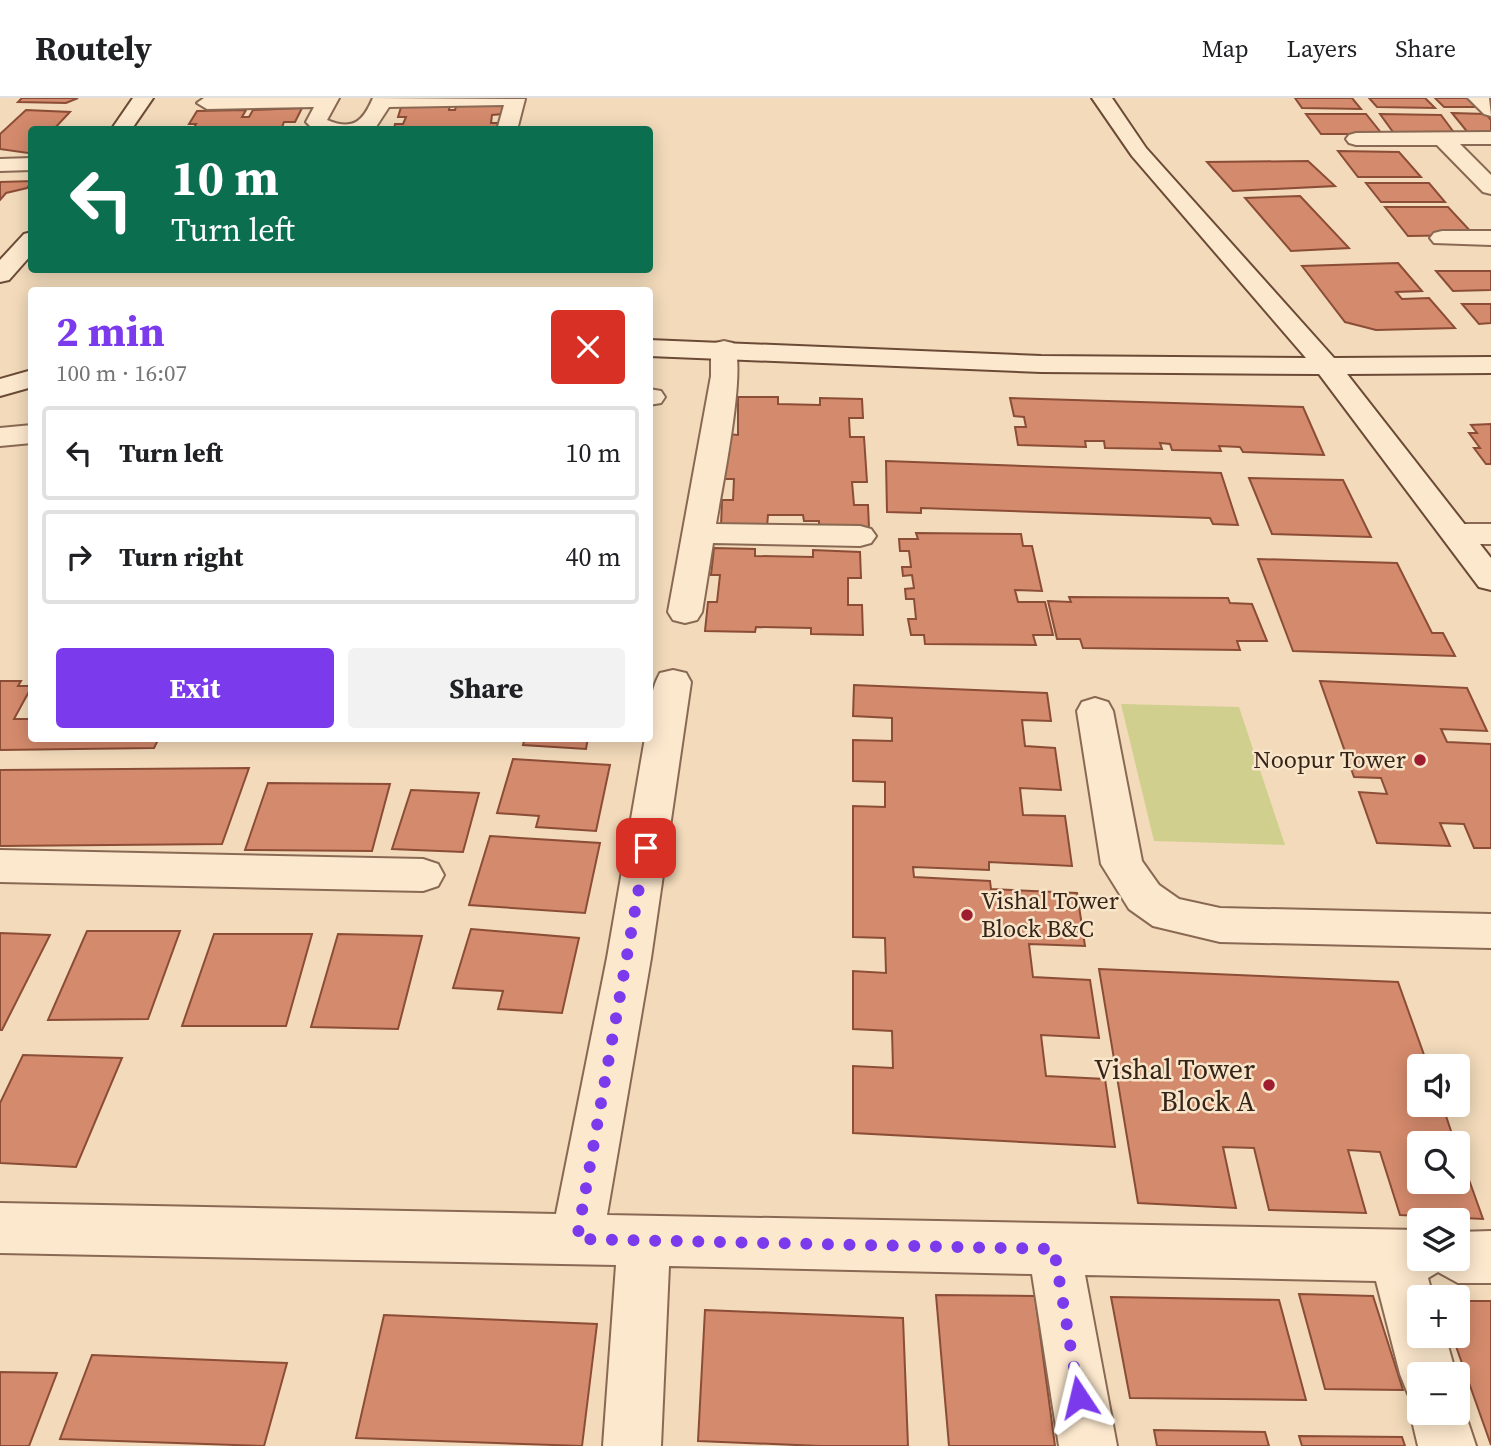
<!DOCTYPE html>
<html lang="en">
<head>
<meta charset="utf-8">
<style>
  body { margin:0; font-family:"Source Serif 4",serif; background:#f2f2f2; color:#202124; height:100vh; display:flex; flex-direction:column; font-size:26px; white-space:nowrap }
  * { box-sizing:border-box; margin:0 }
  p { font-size:23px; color:#757577 }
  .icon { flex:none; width:38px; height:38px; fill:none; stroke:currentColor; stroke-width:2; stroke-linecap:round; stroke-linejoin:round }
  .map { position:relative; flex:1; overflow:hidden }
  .panel { position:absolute; left:28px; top:189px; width:625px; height:455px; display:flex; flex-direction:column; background:#fff; border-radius:7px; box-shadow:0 4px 18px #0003 }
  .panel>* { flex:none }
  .banner { position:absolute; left:28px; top:28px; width:625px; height:147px; border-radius:7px; box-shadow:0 4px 18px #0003; background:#0b6e4f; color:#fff; overflow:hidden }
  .buttons { position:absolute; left:1407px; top:956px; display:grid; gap:14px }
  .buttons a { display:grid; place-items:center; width:63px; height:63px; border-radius:7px; background:#fff; box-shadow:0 4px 18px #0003; font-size:35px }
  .pin { position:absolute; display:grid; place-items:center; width:60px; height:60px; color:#fff; margin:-30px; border-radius:14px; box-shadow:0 4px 10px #0006 }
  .me { position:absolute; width:77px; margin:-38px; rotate:350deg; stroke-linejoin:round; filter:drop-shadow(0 0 5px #0008) }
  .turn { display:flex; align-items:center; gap:24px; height:147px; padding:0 28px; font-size:32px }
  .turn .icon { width:91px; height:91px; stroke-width:2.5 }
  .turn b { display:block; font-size:49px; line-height:60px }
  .round { display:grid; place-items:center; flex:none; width:74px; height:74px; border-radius:7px; background:#f2f2f2 }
  .overview { display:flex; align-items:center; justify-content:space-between; height:119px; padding:0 28px }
  h1 { font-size:42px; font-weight:700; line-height:52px; color:#7c3aed }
  .action { display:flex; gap:14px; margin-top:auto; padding:14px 28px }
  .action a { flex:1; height:80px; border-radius:7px; background:#7c3aed; color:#fff; font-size:28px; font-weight:700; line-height:80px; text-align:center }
  .action a+a { background:#f2f2f2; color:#202124 }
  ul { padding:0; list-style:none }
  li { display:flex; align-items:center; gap:21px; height:94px; margin:0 14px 10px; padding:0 14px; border:4px solid #e0e0e0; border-radius:7px }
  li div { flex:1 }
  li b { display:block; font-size:26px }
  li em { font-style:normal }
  header { display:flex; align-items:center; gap:42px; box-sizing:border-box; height:98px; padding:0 35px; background:#fff; border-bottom:2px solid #e0e0e0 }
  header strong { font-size:33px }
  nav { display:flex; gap:38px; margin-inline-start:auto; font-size:24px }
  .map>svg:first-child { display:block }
  .green { fill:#d0cf8d }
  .building { fill:#d48a6c; stroke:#8b4d36; stroke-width:2 }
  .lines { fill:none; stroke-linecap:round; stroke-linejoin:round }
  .street-casing { stroke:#896953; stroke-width:4 }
  .secondary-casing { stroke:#6b4a36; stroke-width:4 }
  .street { fill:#fce8cd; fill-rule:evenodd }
  .secondary { fill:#fce8cd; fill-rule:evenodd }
  .route { stroke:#7c3aed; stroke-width:12; stroke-dasharray:0 21.6 }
  .poi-dot { fill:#9e1d2f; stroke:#f8e5ca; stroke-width:2.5 }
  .labels { text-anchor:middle; stroke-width:5; stroke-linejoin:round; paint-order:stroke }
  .poi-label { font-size:24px; fill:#372419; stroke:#f8e5ca; text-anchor:end }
  .near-poi-label { font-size:28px; fill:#372419; stroke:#f8e5ca; text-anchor:end }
</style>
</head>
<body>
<header>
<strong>Routely</strong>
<nav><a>Map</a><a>Layers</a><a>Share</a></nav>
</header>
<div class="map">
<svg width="1491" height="1348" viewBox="0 0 1491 1348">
  <rect width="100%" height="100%" fill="#f2daba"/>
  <polygon class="green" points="1121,606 1239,609 1285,747 1154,743"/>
  <g class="building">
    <polygon points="22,0 78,0 66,5 18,4"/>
    <polygon points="1295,0 1352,0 1361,11 1302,10"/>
    <polygon points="1369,0 1425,0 1435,10 1377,9"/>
    <polygon points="1435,0 1467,0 1476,9 1444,9"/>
    <polygon points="505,3 503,16 492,17 491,25 501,25 500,32 394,32 395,26 403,26 406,19 398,19 402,6 450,5 449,12 455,12 457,5"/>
    <polygon points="302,10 295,24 284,24 281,32 193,32 196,26 189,26 197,13 246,12 242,19 249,19 253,12"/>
    <polygon points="26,12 70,14 53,32 32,32 32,52 28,55 0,51 0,36"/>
    <polygon points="1452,15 1486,16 1491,22 1491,36 1469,36"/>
    <polygon points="1306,16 1366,16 1382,36 1321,36"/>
    <polygon points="1380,16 1441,17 1455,36 1393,34"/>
    <polygon points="1338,53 1399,54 1421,79 1358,79"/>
    <polygon points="1308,63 1335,88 1233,93 1207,64"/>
    <polygon points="32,83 27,90 6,95 0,102 0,84"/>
    <polygon points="1366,85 1429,85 1445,104 1381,104"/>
    <polygon points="1300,98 1349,150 1291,153 1245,100"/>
    <polygon points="1385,109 1448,109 1474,137 1408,138"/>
    <polygon points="1398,165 1422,193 1396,194 1402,201 1429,200 1455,230 1376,232 1345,224 1302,168"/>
    <polygon points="1436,173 1491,173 1491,192 1453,193"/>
    <polygon points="1462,206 1491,206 1491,225 1479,226"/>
    <polygon points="738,299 778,299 778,306 820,307 820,300 862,301 863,320 849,320 850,339 864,339 867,384 852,384 854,407 868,407 869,430 819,429 819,423 804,423 803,417 768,417 767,429 721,428 722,402 733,402 734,381 724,381 728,336 738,337"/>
    <polygon points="1010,300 1303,309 1324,357 1243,354 1240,349 1219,348 1221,353 1172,352 1170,346 1160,345 1162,351 1105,350 1104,343 1085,343 1086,349 1018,347 1015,329 1026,329 1024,319 1014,318"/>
    <polygon points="1491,326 1491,366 1486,366 1474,350 1480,350 1469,335 1477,335 1471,327"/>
    <polygon points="886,363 1221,375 1238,427 1213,426 1210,420 921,410 921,415 887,414"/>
    <polygon points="1249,380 1343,382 1371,439 1272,436"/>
    <polygon points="916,435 1021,436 1023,448 1032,448 1042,493 1015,492 1018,504 1045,504 1053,537 1033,537 1036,547 925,546 924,537 911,537 908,521 916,521 914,501 906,501 905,491 914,490 912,477 903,478 902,469 911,469 909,453 900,453 899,441 918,441"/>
    <polygon points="714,450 755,451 755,458 813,459 813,452 860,454 861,480 848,480 848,507 862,507 863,537 811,536 811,530 756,529 755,534 705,533 708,504 717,504 720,477 711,477"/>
    <polygon points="1258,461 1397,465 1432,535 1443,535 1455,558 1293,553"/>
    <polygon points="1069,499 1228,500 1230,505 1252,506 1267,543 1237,543 1240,552 1083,550 1080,541 1057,541 1048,503 1071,504"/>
    <polygon points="0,583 21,583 18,588 32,588 14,621 32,621 32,640 159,640 154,650 0,652"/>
    <polygon points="1320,583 1467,590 1487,633 1441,631 1447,644 1491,646 1491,750 1474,750 1464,726 1440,725 1450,748 1377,745 1359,694 1387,696 1381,680 1354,679"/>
    <polygon points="854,587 1047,595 1051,623 1022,622 1025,648 1055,650 1061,692 1020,690 1023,717 1065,718 1072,768 989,764 989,772 913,769 914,779 990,783 991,791 1077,795 1085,848 1029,846 1033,879 1090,882 1099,940 1041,937 1046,978 1105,981 1115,1049 853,1035 853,968 893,970 892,933 853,931 853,873 886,875 885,840 853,839 853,708 885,709 885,684 853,683 853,642 892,643 892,620 853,618"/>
    <polygon points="525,640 588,640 586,651 523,647"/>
    <polygon points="513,661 610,667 596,733 536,729 539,718 497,715"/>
    <polygon points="249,670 222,746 0,748 0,672"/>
    <polygon points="268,685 390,686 372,753 245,752"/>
    <polygon points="411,692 479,695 463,754 392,751"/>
    <polygon points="490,738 600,745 585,815 469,807"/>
    <polygon points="471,831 579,840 562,915 498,911 503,893 453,890"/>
    <polygon points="87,833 180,833 148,921 48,922"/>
    <polygon points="0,835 50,837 2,932 0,932"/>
    <polygon points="214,836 312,836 286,928 182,928"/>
    <polygon points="338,836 422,838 398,931 311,929"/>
    <polygon points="1099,871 1398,884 1428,968 1419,968 1419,1006 1442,1006 1455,1045 1419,1045 1419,1083 1458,1083 1458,1051 1483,1121 1400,1117 1380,1054 1348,1052 1366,1115 1269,1112 1254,1050 1223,1049 1236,1110 1138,1105"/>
    <polygon points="23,957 122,960 76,1069 0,1065 0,1005"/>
    <polygon points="1299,1196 1373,1198 1403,1292 1325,1291"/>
    <polygon points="936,1197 1035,1198 1055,1348 949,1348"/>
    <polygon points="1111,1199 1279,1202 1306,1302 1130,1300"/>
    <polygon points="1458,1203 1491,1203 1491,1347 1452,1237 1458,1237"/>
    <polygon points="705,1212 903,1220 908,1348 820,1348 698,1343"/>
    <polygon points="384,1217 597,1226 582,1348 356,1340"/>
    <polygon points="92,1257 287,1265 264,1348 60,1341"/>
    <polygon points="0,1274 57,1275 29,1348 0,1348"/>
    <polygon points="1154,1332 1265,1334 1269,1348 1157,1348"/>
    <polygon points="1299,1338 1402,1339 1405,1348 1302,1348"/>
  </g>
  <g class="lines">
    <g class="street-casing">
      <g id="street">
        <path d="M 339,0 L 327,22 C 354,33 363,23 373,0 L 525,1 L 517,32 L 497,32 L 504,7 L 389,9 L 374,32 L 314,32 L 306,24 L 314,9 L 207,11 L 197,5 L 204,0 Z"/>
        <polygon points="1468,0 1489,0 1491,18 1484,16"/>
        <polygon points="1491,34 1491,46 1460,46 1491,77 1491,96 1483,94 1437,47 1356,47 1349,45 1346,41 1349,37 1356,35"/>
        <polygon points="32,60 32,72 0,73 0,61"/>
        <polygon points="1442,133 1491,133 1491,147 1434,145 1430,140 1434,135"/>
        <path d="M 724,243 L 733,245 C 748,266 721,394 716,426 L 860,428 L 871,431 L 876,438 L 871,445 L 860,448 L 713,445 L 702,514 L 697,522 L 685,525 L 673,522 L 668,514 L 711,278 L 711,251 L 715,245 Z"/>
        <polygon points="649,291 661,293 665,299 661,305 649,307"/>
        <polygon points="32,327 32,345 0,348 0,330"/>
        <polygon points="1456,426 1491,426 1491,446 1456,446 1445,443 1440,436 1445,429"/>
        <path d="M 673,572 L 686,575 L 691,584 L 651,860 L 607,1117 L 1419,1132 L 1419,1160 L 1458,1160 L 1458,1134 L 1491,1133 L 1491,1185 L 1458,1185 L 1438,1174 L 1428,1180 L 1433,1199 L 1419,1199 L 1419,1237 L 1445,1237 L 1456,1276 L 1419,1276 L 1419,1314 L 1458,1314 L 1458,1294 L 1476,1348 L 1418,1348 L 1410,1314 L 1416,1299 L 1408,1296 L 1400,1276 L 1376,1183 L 1085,1177 L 1117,1348 L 1059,1348 L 1032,1176 L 669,1168 L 661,1348 L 603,1348 L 616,1167 L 0,1155 L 0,1105 L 556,1116 L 607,860 L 645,640 L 649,640 C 649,619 649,594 660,575 Z"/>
        <polygon points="1095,600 1108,604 1113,613 1142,763 1159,787 1179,801 1220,810 1491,816 1491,850 1220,844 1153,828 1129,811 1101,766 1077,613 1082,604"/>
        <polygon points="0,752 423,761 438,766 444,777 438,788 423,793 0,784"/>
      </g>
    </g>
    <g class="secondary-casing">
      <g id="secondary">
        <polygon points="133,0 153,0 131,32 111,32"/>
        <polygon points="1092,0 1112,0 1146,50 1334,260 1491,259 1491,275 1347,276 1491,460 1491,492 1479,489 1319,276 1041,274 649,258 649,242 1041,258 1306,260 1132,58"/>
        <polygon points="32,134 32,156 9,182 0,184 0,162 24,136"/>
        <polygon points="32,272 32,289 0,298 0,281"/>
      </g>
    </g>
    <use href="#street" class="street"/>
    <use href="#secondary" class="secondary"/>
  </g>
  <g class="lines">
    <polyline class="route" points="646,750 577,1141 1054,1151 1079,1299"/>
  </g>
  <g class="poi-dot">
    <circle cx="1420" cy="662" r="7"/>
    <circle cx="967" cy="817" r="7"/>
    <circle cx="1269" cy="987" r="7"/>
  </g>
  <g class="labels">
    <g class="poi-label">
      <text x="1406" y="670">Noopur Tower</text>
      <text x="981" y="811" text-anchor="start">Vishal Tower<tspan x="981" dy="28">Block B&amp;C</tspan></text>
    </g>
    <g class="near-poi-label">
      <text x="1255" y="981">Vishal Tower<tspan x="1255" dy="32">Block A</tspan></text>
    </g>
  </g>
</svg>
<div class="buttons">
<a><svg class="icon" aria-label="sound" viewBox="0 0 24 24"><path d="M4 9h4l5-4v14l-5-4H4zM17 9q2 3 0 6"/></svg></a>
<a><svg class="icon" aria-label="search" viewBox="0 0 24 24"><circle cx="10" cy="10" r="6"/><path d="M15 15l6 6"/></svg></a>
<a><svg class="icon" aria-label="layers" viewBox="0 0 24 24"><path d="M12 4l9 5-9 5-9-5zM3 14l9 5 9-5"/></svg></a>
<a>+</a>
<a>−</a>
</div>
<div class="pin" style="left:646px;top:750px;background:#d93025"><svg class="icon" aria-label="arrive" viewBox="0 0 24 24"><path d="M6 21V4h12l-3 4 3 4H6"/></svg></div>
<svg class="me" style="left:1079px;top:1299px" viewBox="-20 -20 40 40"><path d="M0-17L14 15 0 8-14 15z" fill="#7c3aed" stroke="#fff" stroke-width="4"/></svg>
<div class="banner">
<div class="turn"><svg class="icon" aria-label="left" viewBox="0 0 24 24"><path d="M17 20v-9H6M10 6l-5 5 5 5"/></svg><div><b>10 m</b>Turn left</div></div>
</div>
<section class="panel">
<div class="overview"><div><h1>2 min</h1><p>100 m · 16:07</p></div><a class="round" style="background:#d93025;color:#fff"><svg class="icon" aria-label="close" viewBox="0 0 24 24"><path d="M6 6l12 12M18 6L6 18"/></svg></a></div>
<ul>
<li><svg class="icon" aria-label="left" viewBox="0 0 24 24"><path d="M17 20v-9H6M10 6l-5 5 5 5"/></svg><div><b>Turn left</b></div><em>10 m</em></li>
<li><svg class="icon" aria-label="right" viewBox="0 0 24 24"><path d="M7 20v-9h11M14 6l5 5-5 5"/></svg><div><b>Turn right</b></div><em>40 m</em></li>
</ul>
<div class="action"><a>Exit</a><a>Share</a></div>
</section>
</div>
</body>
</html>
